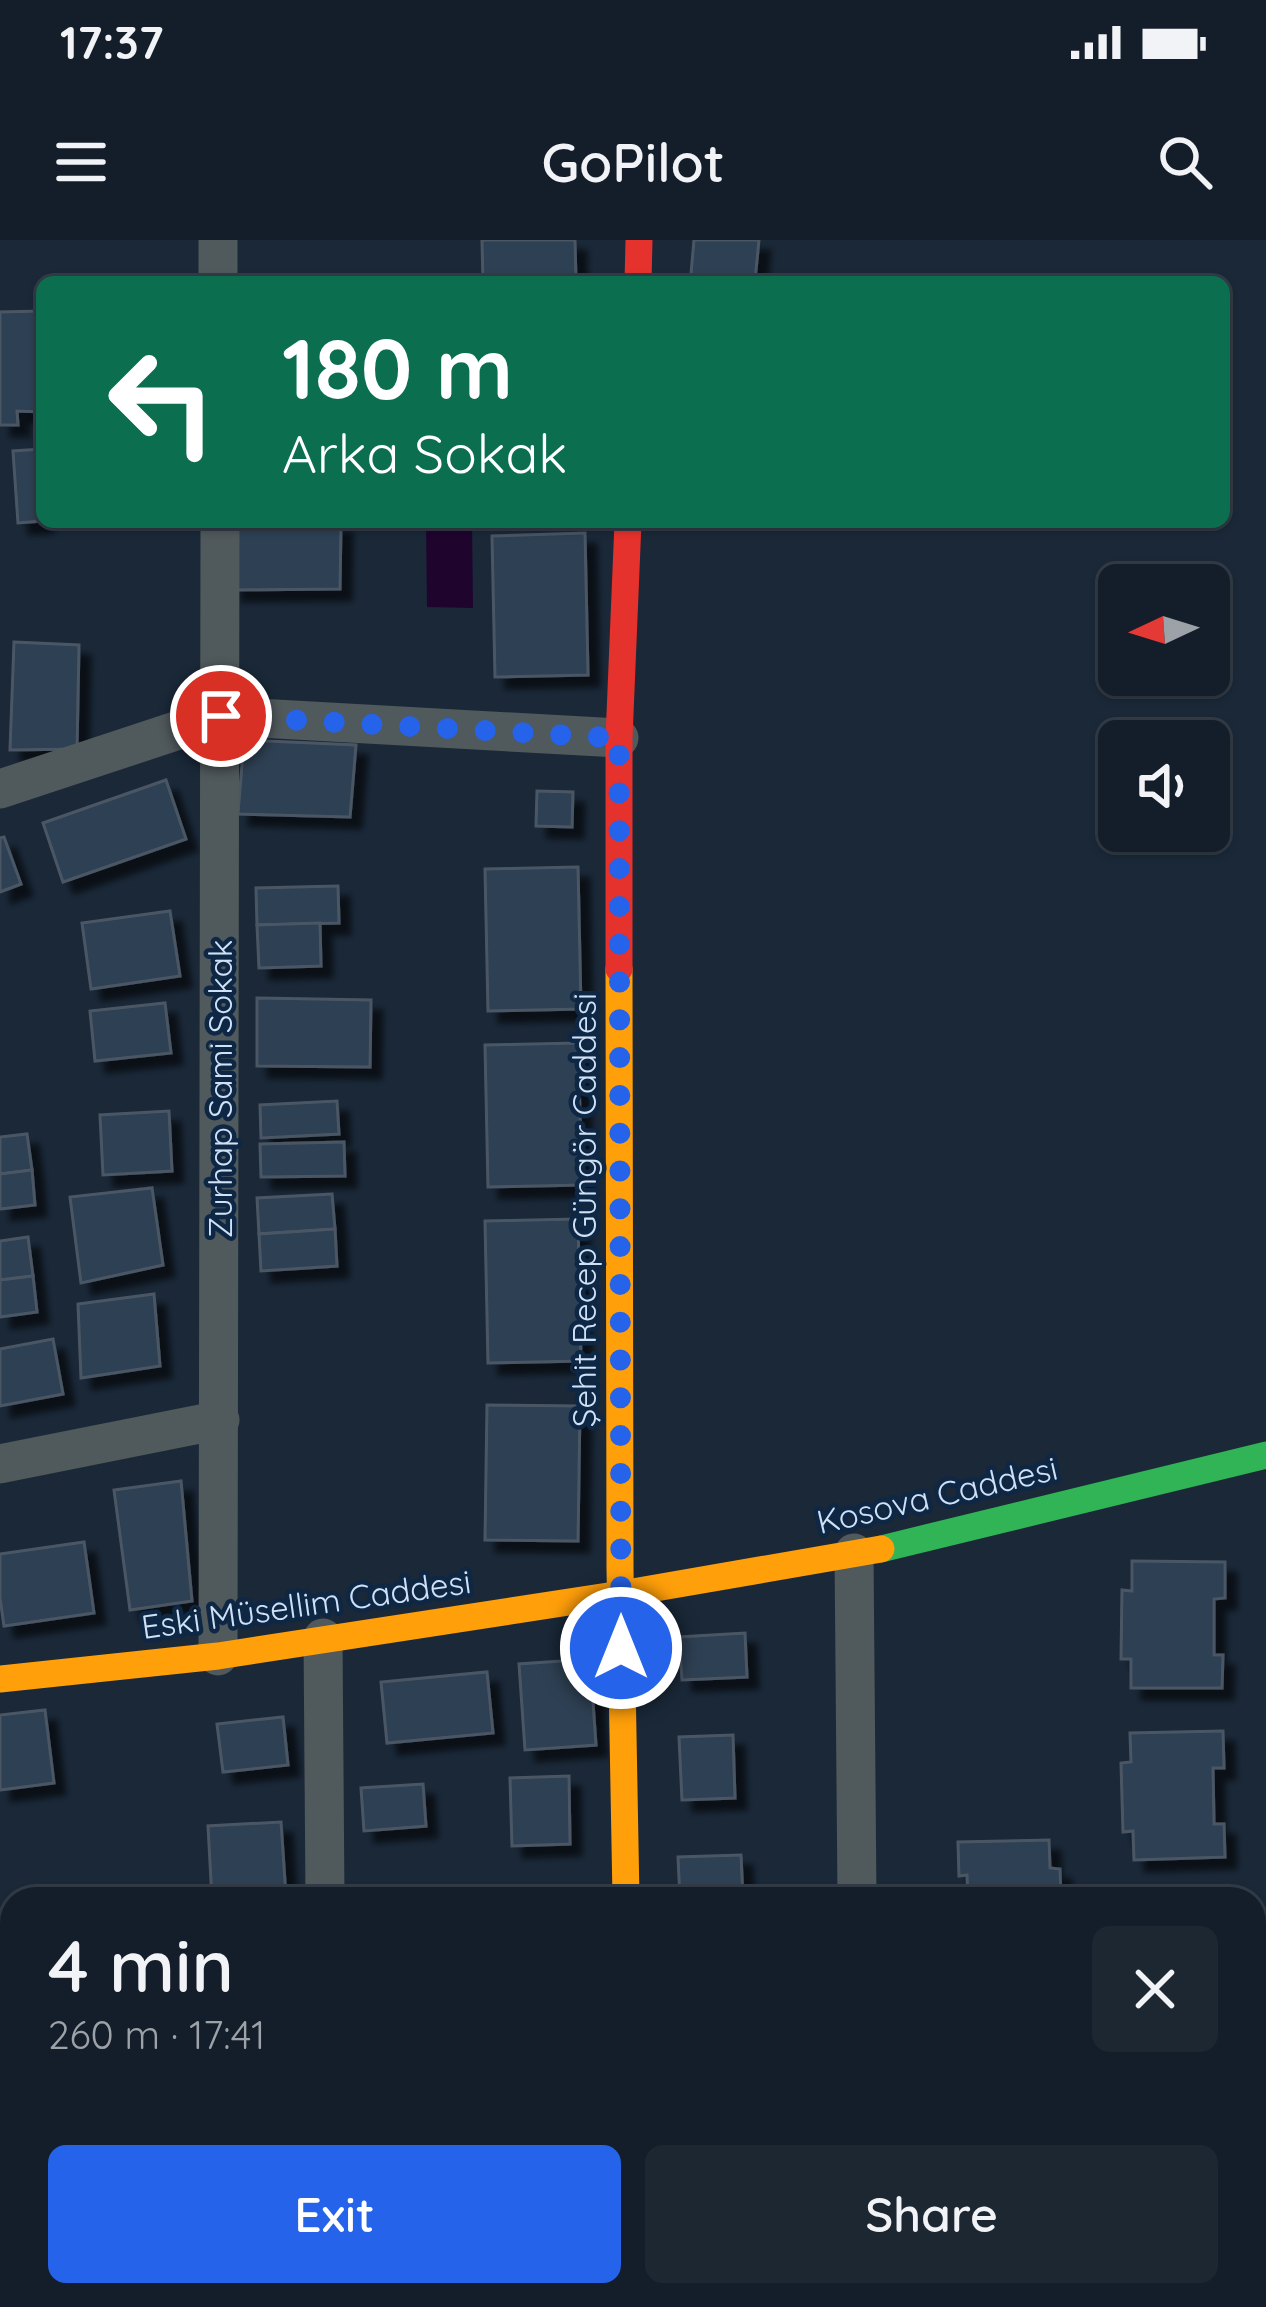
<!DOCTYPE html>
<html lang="en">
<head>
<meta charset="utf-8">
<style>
  body { margin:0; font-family:Quicksand,sans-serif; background:#1d2732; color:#f1f3f6; height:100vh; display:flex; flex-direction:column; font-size:45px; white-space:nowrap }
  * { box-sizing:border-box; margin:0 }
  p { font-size:39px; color:#9da2a8 }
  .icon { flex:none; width:66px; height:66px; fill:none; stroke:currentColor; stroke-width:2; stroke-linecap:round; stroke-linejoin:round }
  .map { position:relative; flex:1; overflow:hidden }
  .drawer { position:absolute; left:0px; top:1647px; width:1266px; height:420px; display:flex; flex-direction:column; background:#141e2a; border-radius:36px 36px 0 0; box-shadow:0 3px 9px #0004,0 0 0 3px #333c47 }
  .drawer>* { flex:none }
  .guide { position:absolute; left:36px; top:36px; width:1194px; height:252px; border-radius:18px; box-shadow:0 3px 9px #0004,0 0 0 3px #333c47; background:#0b6e4f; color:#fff; overflow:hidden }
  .needle { width:78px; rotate:266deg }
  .tools { position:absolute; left:1098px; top:324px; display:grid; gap:24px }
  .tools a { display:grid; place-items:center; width:132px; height:132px; border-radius:18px; background:#141e2a; box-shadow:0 3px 9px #0004,0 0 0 3px #333c47; font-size:60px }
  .pin { position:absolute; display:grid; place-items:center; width:102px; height:102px; color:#fff; margin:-51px; border:6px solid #fff; border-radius:50%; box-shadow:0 3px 12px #0007 }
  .me { position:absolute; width:132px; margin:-66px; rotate:0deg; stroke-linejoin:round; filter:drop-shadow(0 0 9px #0008) }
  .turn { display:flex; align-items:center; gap:42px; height:252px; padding:0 48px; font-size:54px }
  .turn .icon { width:156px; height:156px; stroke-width:2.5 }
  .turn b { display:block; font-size:84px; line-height:102px }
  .round { display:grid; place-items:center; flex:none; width:126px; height:126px; border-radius:18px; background:#1d2732 }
  .head { display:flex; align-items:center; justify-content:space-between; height:204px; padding:0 48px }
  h1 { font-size:72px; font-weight:600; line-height:90px }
  .action { display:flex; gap:24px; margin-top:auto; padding:24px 48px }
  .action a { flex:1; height:138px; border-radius:18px; background:#2563eb; color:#fff; font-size:48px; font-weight:600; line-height:138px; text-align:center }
  .action a+a { background:#1d2732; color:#f1f3f6 }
  .status { display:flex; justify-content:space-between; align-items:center; height:84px; padding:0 60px; background:#141e2a; direction:ltr }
  .status svg { height:33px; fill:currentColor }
  header { display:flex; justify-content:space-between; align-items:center; height:156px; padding:0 48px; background:#141e2a; font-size:54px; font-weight:600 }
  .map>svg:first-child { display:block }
  .water { fill:#1f042e }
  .building { fill:#2d3f52; stroke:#4b5765; stroke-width:3; filter:url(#shadow) }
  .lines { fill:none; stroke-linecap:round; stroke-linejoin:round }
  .street { stroke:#50595c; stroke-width:39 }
  .fast { stroke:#30b455; stroke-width:27 }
  .slow { stroke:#ff9f0a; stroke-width:27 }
  .jam { stroke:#e5322d; stroke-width:27 }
  .route { stroke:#2563eb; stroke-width:21; stroke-dasharray:0 37.8 }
  .labels { text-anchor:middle; stroke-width:9; stroke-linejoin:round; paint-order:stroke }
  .street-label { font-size:33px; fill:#d1e1f5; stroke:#0d2745 }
</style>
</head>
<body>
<div class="status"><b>17:37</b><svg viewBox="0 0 49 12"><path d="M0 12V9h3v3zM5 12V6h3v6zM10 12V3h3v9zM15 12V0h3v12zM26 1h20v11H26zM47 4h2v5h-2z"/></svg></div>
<header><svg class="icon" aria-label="menu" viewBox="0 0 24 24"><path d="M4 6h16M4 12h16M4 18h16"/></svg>GoPilot<svg class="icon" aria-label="search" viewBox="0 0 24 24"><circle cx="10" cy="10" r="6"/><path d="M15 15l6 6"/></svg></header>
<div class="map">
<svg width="1266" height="2067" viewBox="0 0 1266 2067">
  <defs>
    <filter id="shadow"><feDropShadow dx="11" dy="11" stdDeviation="3" flood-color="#0009"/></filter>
  </defs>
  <rect width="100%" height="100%" fill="#1a2838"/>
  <polygon class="water" points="426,282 472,282 473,368 427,367"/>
  <g class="building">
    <polygon points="482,0 575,0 576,42 483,42"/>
    <polygon points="694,0 759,0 755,40 691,34"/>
    <polygon points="42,71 42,172 17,171 18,185 0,185 0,72"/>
    <polygon points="42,209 42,281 18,283 13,211"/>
    <polygon points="231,282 341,282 340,349 231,350"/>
    <polygon points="585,293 588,435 495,437 492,296"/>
    <polygon points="14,402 79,405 77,509 10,510"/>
    <polygon points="244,500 356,505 350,577 238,574"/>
    <polygon points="166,540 186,599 63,642 43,583"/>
    <polygon points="537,551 573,552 572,587 536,586"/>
    <polygon points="4,597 21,644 0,652 0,598"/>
    <polygon points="578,627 581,769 488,771 485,629"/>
    <polygon points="338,646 339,683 257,685 256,648"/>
    <polygon points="170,671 180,736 91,749 82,683"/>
    <polygon points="320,683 321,726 259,728 257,685"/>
    <polygon points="257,758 371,760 370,827 257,826"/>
    <polygon points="165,763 171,813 95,821 90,771"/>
    <polygon points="578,803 582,945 488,947 485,805"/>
    <polygon points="337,861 339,894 261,898 260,865"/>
    <polygon points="169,871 172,931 103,935 100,875"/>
    <polygon points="27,894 32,930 0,934 0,897"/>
    <polygon points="344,902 345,936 261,937 260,904"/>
    <polygon points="32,930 35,965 0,969 0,934"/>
    <polygon points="152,948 163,1025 81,1043 70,957"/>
    <polygon points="332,954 335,989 259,994 257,958"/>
    <polygon points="578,979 581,1121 488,1123 485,981"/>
    <polygon points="335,989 337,1026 261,1031 259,994"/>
    <polygon points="28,997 33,1036 0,1040 0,1001"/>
    <polygon points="33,1036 37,1072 0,1077 0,1040"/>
    <polygon points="154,1054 160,1126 81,1138 78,1064"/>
    <polygon points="53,1099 63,1154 0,1166 0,1109"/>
    <polygon points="487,1165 580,1166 578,1301 485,1300"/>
    <polygon points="181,1241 192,1361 130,1370 114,1250"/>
    <polygon points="84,1302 94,1373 4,1386 0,1358 0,1314"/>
    <polygon points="1132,1321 1225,1322 1225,1358 1214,1359 1214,1415 1223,1415 1222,1448 1131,1448 1131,1419 1121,1419 1122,1350 1132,1351"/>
    <polygon points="745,1393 747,1437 682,1440 679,1397"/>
    <polygon points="590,1419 596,1505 525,1510 519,1424"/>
    <polygon points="487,1432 493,1493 387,1503 381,1442"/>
    <polygon points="45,1470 54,1543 0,1550 0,1475"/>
    <polygon points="283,1477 288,1525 223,1532 217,1484"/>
    <polygon points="1223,1491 1224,1528 1213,1528 1214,1584 1224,1584 1225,1617 1134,1620 1133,1591 1123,1592 1121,1523 1131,1522 1130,1493"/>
    <polygon points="733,1495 735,1558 682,1560 679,1497"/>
    <polygon points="569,1536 570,1604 512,1606 510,1538"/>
    <polygon points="423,1544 426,1586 364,1591 361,1548"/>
    <polygon points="281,1582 286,1657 212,1659 208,1586"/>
    <polygon points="1049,1600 1050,1628 1060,1629 1061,1659 968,1659 967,1635 959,1636 958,1602"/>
    <polygon points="741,1615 743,1659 680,1659 678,1617"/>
    <polygon points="578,1647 579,1659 511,1659 510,1650"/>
    <rect x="217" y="2055" width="51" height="12"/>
    <rect x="323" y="2055" width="48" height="12"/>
    <rect x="412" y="2055" width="56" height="12"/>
  </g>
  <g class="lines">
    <g class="street">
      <polyline points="218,0 218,42"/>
      <polyline points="0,549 221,476 619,498"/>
      <polyline points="0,1224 220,1180"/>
      <polyline points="854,1313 857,1659"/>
      <polyline points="323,1398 325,1659"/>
      <polyline points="218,1416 220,282"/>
      <polyline points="0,1750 12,1748"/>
      <polyline points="0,1973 12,1974"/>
    </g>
    <g class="fast">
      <polyline points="881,1309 1266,1215"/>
      <polyline points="634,2055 635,2067"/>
    </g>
    <g class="slow">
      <polyline points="619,729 620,1329 626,1659"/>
      <polyline points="0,1439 218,1416 621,1354 881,1309"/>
    </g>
    <g class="jam">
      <polyline points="638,42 639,0"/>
      <polyline points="619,729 619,498 628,282"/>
    </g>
  </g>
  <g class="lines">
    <polyline class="route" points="221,476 619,498 621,1408"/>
  </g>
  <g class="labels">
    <g class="street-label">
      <text transform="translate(220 849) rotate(-90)" y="12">Zurhap Sami Sokak</text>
      <text transform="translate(584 970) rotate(-90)" y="12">Şehit Recep Güngör Caddesi</text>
      <text transform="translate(937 1255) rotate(-13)" y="12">Kosova Caddesi</text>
      <text transform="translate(306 1364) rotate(-8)" y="12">Eski Müsellim Caddesi</text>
    </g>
  </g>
</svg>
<div class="tools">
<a><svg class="needle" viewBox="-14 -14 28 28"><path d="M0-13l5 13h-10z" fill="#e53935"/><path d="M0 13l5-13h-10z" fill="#9da2a8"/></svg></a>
<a><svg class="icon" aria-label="sound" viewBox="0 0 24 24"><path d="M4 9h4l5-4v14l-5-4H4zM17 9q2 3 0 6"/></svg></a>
</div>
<div class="pin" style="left:221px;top:476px;background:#d93025"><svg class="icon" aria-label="arrive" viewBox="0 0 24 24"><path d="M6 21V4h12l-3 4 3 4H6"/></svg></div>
<svg class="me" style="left:621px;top:1408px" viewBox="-20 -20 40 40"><circle r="17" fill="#2563eb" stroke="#fff" stroke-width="3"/><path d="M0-11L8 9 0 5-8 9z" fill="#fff"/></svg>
<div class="guide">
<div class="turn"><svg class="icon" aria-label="left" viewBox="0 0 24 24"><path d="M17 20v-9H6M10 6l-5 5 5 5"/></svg><div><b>180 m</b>Arka Sokak</div></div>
</div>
<section class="drawer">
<div class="head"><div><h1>4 min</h1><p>260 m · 17:41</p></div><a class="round"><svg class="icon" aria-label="close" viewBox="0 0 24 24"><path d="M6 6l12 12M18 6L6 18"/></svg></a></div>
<div class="action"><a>Exit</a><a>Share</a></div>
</section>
</div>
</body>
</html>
